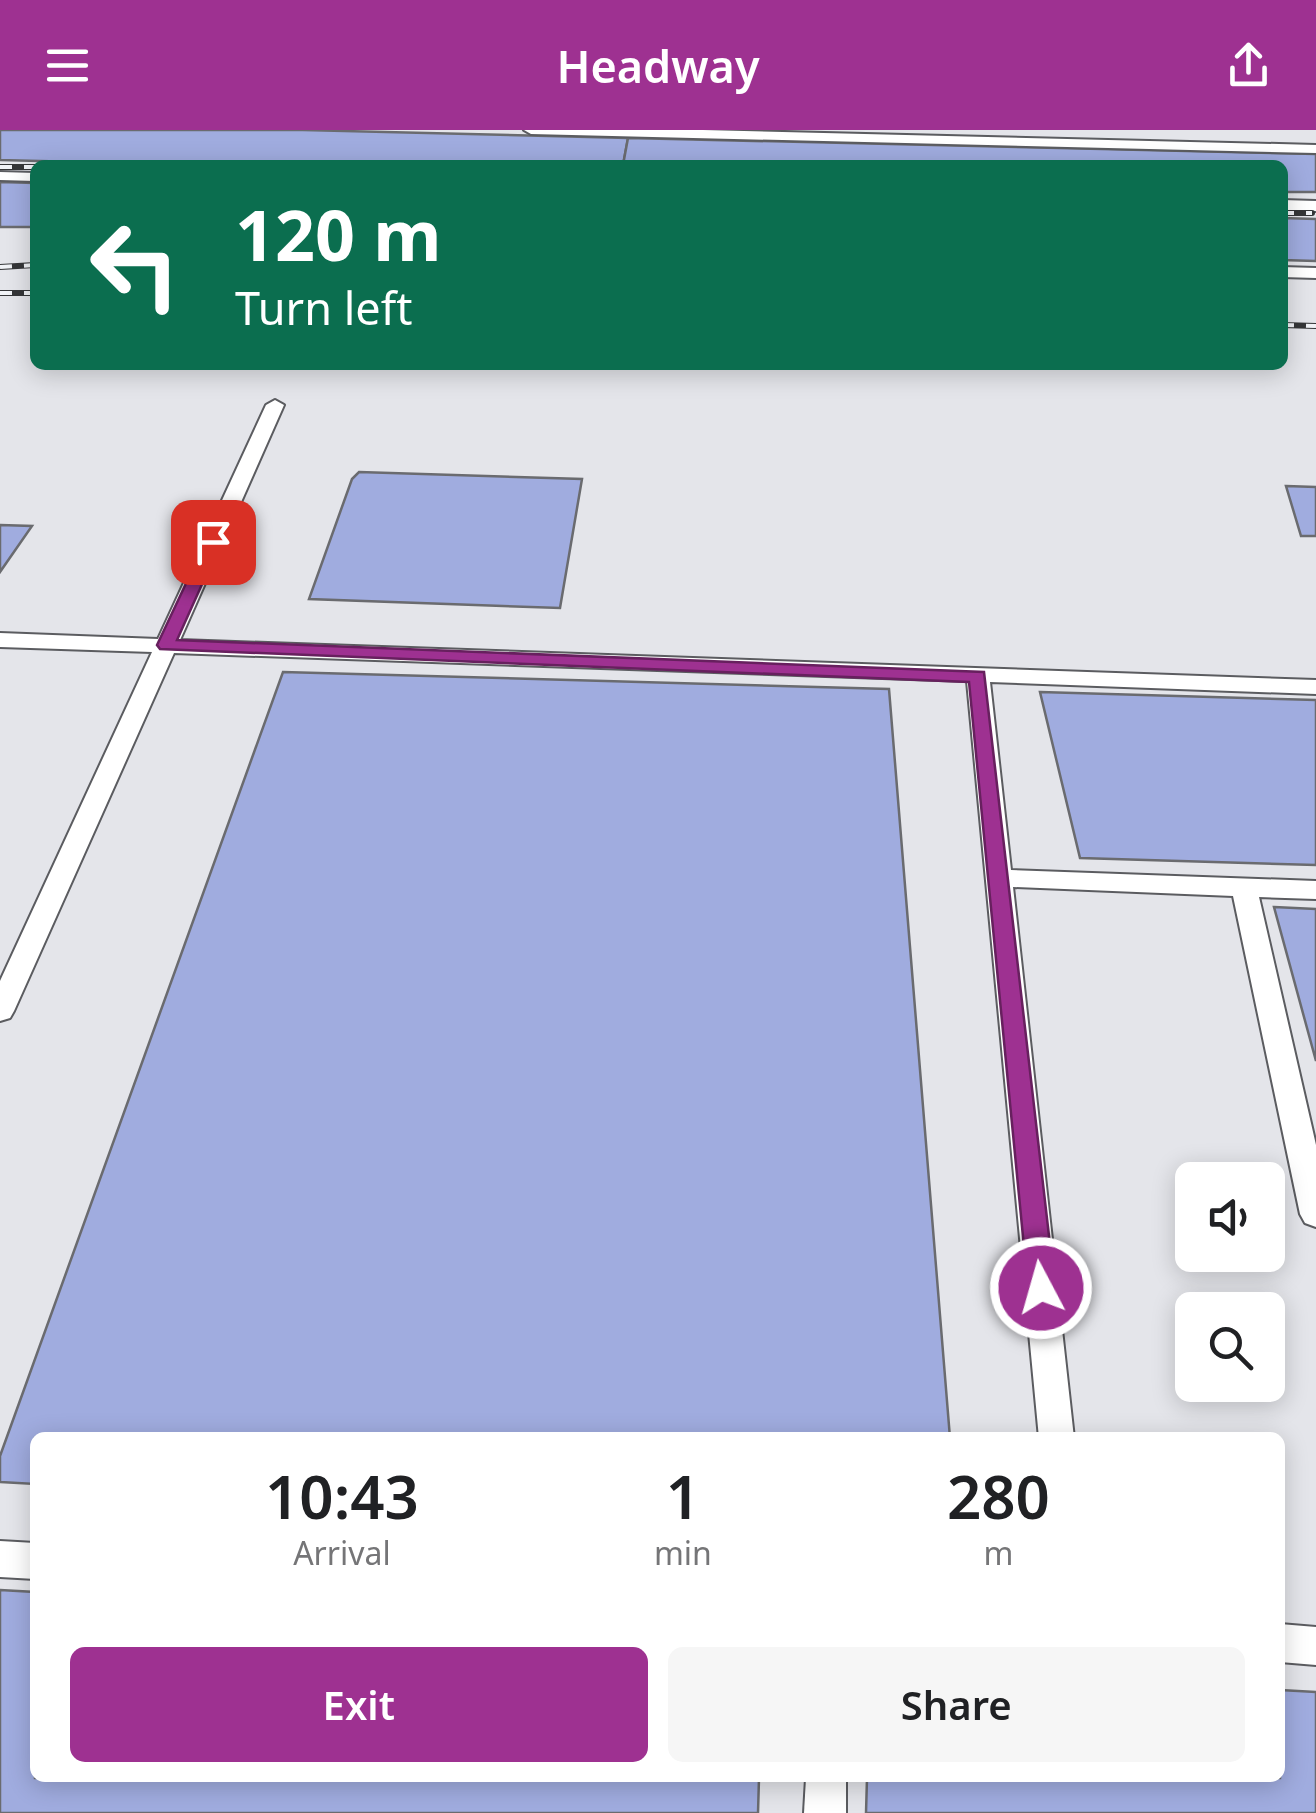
<!DOCTYPE html>
<html lang="en">
<head>
<meta charset="utf-8">
<style>
  body { margin:0; font-family:"Noto Sans",sans-serif; background:#f6f6f6; color:#202124; height:100vh; display:flex; flex-direction:column; font-size:38px; white-space:nowrap }
  * { box-sizing:border-box; margin:0 }
  p { font-size:32px; color:#757577 }
  .icon { flex:none; width:55px; height:55px; fill:none; stroke:currentColor; stroke-width:2; stroke-linecap:round; stroke-linejoin:round }
  .map { position:relative; flex:1; overflow:hidden }
  .drawer { position:absolute; left:30px; top:1302px; width:1255px; height:350px; display:flex; flex-direction:column; background:#fff; border-radius:15px; box-shadow:0 5px 25px #0003 }
  .drawer>* { flex:none }
  .banner { position:absolute; left:30px; top:30px; width:1258px; height:210px; border-radius:15px; box-shadow:0 5px 25px #0003; background:#0b6e4f; color:#fff; overflow:hidden }
  .buttons { position:absolute; left:1175px; top:1032px; display:grid; gap:20px }
  .buttons a { display:grid; place-items:center; width:110px; height:110px; border-radius:15px; background:#fff; box-shadow:0 5px 25px #0003; font-size:50px }
  .pin { position:absolute; display:grid; place-items:center; width:85px; height:85px; color:#fff; margin:-42px; border-radius:20px; box-shadow:0 5px 15px #0006 }
  .me { position:absolute; width:110px; margin:-55px; rotate:354deg; stroke-linejoin:round; filter:drop-shadow(0 0 8px #0008) }
  .turn { display:flex; align-items:center; gap:35px; height:210px; padding:0 40px; font-size:45px }
  .turn .icon { width:130px; height:130px; stroke-width:2.5 }
  .turn b { display:block; font-size:70px; line-height:85px }
  .eta { display:flex; justify-content:space-evenly; align-items:center; height:170px; text-align:center }
  .eta b { font-size:60px; font-weight:600; line-height:70px }
  .button { display:flex; gap:20px; margin-top:auto; padding:20px 40px }
  .button a { flex:1; height:115px; border-radius:15px; background:#9e3191; color:#fff; font-size:40px; font-weight:600; line-height:115px; text-align:center }
  .button a+a { background:#f6f6f6; color:#202124 }
  header { display:flex; justify-content:space-between; align-items:center; height:130px; padding:0 40px; background:#9e3191; color:#fff; font-size:45px; font-weight:600 }
  .map>svg:first-child { display:block }
  .building { fill:#a0acdf; stroke:#6a6b6f; stroke-width:2.5 }
  .lines { fill:none; stroke-linecap:round; stroke-linejoin:round }
  .lane-casing { stroke:#5b5c60; stroke-width:4 }
  .lane { fill:#fff; fill-rule:evenodd }
  .rail-casing { stroke:#353638; stroke-width:6 }
  .rail { stroke:#f1f3f7; stroke-width:4; stroke-dasharray:12; stroke-linecap:butt }
  .route { fill:#9e3191; stroke:#67205e; stroke-width:2.5 }
</style>
</head>
<body>
<header><svg class="icon" aria-label="menu" viewBox="0 0 24 24"><path d="M4 6h16M4 12h16M4 18h16"/></svg>Headway<svg class="icon" aria-label="share" viewBox="0 0 24 24"><path d="M12 15V3M7 8l5-5 5 5M5 13v7h14v-7"/></svg></header>
<div class="map">
<svg width="1316" height="1683" viewBox="0 0 1316 1683">
  <rect width="100%" height="100%" fill="#e4e5ea"/>
  <g class="building">
    <polygon points="0,0 303,0 628,8 623,35 198,35 0,30"/>
    <polygon points="628,8 1316,24 1316,62 1282,62 1282,35 623,35"/>
    <polygon points="0,52 35,53 35,97 0,97"/>
    <polygon points="1282,88 1316,89 1316,131 1282,130"/>
    <polygon points="359,342 582,349 560,478 309,469 352,349"/>
    <polygon points="1286,356 1316,357 1316,406 1301,406"/>
    <polygon points="0,395 32,396 0,442"/>
    <polygon points="283,542 889,559 950,1308 35,1308 35,1354 0,1352 0,1326"/>
    <polygon points="1040,562 1316,570 1316,735 1080,728"/>
    <polygon points="1274,777 1316,779 1316,931"/>
    <polygon points="0,1460 35,1462 35,1648 759,1648 758,1683 0,1683"/>
    <polygon points="1280,1560 1316,1562 1316,1683 866,1683 867,1648 1280,1648"/>
  </g>
  <g class="lines">
    <g class="lane-casing">
      <g id="lane">
        <polygon points="524,0 703,0 1316,15 1316,23 531,4"/>
        <polygon points="0,42 35,43 35,51 0,50"/>
        <polygon points="1282,70 1316,71 1316,81 1282,80"/>
        <polygon points="1282,137 1316,138 1316,148 1282,147"/>
        <polygon points="275,270 284,275 180,510 1316,550 1316,564 990,552 1011,740 1316,751 1316,769 1259,767 1316,1015 1316,1097 1305,1093 1300,1084 1233,766 1013,757 1074,1308 1039,1308 967,551 174,523 14,881 10,888 0,891 0,851 152,522 0,517 0,503 158,509 266,275"/>
        <polygon points="0,1411 35,1413 35,1449 0,1447"/>
        <polygon points="1280,1494 1316,1497 1316,1535 1280,1532"/>
        <polygon points="806,1648 846,1648 846,1683 804,1683"/>
      </g>
    </g>
    <use href="#lane" class="lane"/>
    <g class="rail-casing">
      <g id="rail">
        <polyline points="0,37 35,37"/>
        <polyline points="1282,83 1312,83"/>
        <polyline points="0,137 35,135"/>
        <polyline points="0,163 35,163"/>
        <polyline points="1282,195 1316,196"/>
      </g>
    </g>
    <use href="#rail" class="rail"/>
  </g>
  <polygon class="route" points="207,409 221,412 177,510 984,542 1055,1158 1051,1167 1041,1170 1032,1167 1028,1158 969,552 160,519 157,515"/>
</svg>
<div class="buttons">
<a><svg class="icon" aria-label="sound" viewBox="0 0 24 24"><path d="M4 9h4l5-4v14l-5-4H4zM17 9q2 3 0 6"/></svg></a>
<a><svg class="icon" aria-label="search" viewBox="0 0 24 24"><circle cx="10" cy="10" r="6"/><path d="M15 15l6 6"/></svg></a>
</div>
<div class="pin" style="left:213px;top:412px;background:#d93025"><svg class="icon" aria-label="arrive" viewBox="0 0 24 24"><path d="M6 21V4h12l-3 4 3 4H6"/></svg></div>
<svg class="me" style="left:1041px;top:1158px" viewBox="-20 -20 40 40"><circle r="17" fill="#9e3191" stroke="#fff" stroke-width="3"/><path d="M0-11L8 9 0 5-8 9z" fill="#fff"/></svg>
<div class="banner">
<div class="turn"><svg class="icon" aria-label="left" viewBox="0 0 24 24"><path d="M17 20v-9H6M10 6l-5 5 5 5"/></svg><div><b>120 m</b>Turn left</div></div>
</div>
<section class="drawer">
<div class="eta">
<div><b>10:43</b><p>Arrival</p></div>
<div><b>1</b><p>min</p></div>
<div><b>280</b><p>m</p></div>
</div>
<div class="button"><a>Exit</a><a>Share</a></div>
</section>
</div>
</body>
</html>
